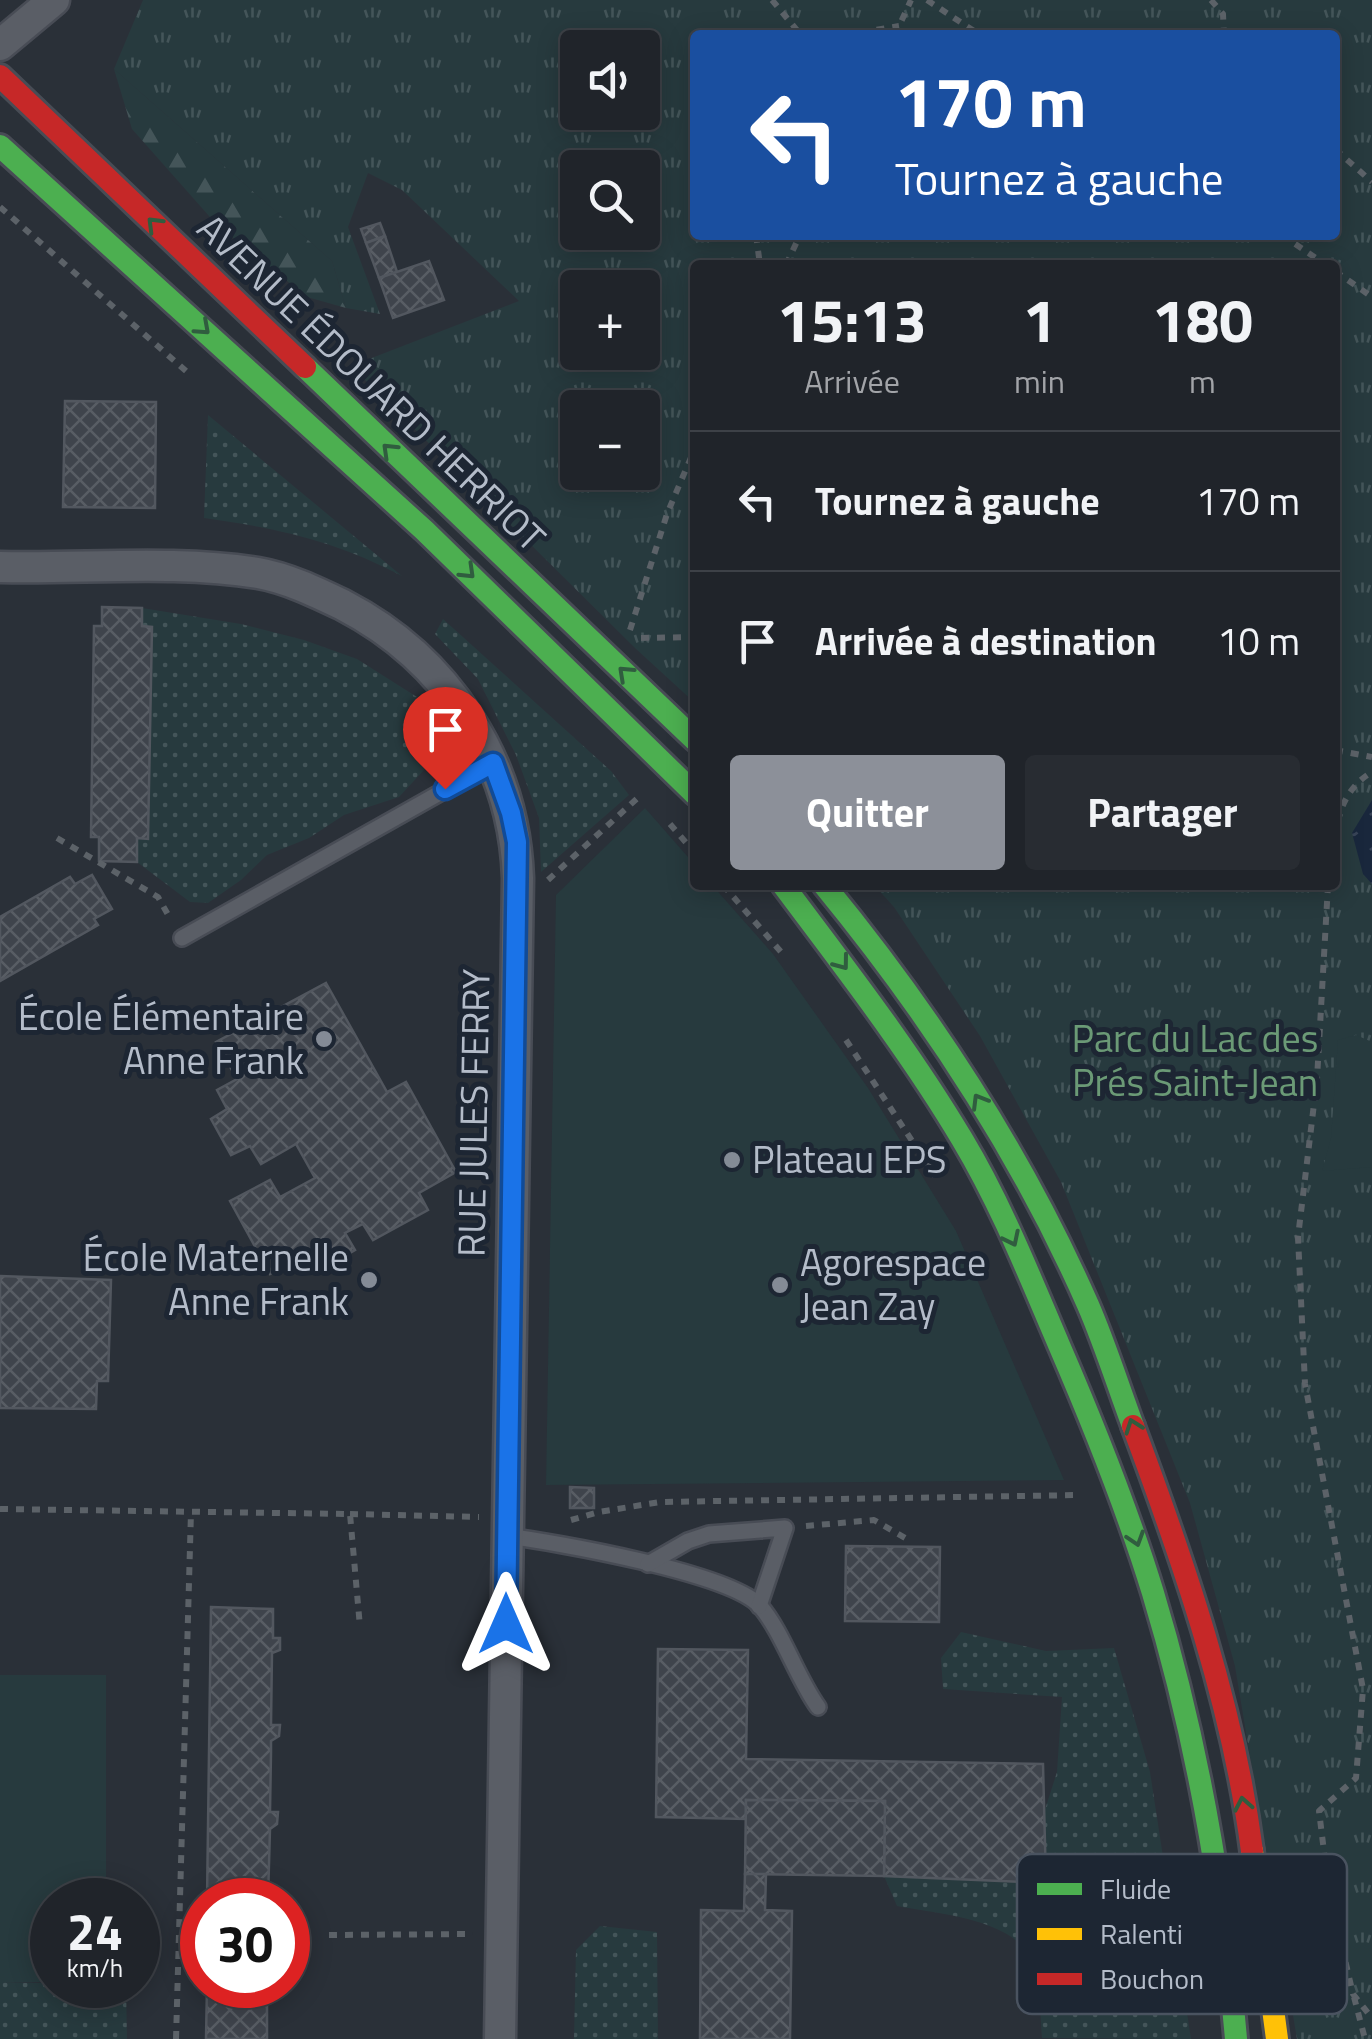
<!DOCTYPE html>
<html lang="fr">
<head>
<meta charset="utf-8">
<style>
  body { margin:0; font-family:"Titillium Web",sans-serif; background:#282c32; color:#f1f3f6; height:100vh; display:flex; flex-direction:column; font-size:38px; white-space:nowrap }
  * { box-sizing:border-box; margin:0 }
  p { font-size:32px; color:#a2a4a8 }
  .icon { flex:none; width:55px; height:55px; fill:none; stroke:currentColor; stroke-width:2; stroke-linecap:round; stroke-linejoin:round }
  .map { position:relative; flex:1; overflow:hidden }
  .side { position:absolute; left:690px; top:260px; width:650px; height:630px; display:flex; flex-direction:column; background:#20242a; border-radius:10px; box-shadow:0 5px 25px #0003,0 0 0 2px #3d4147 }
  .side>* { flex:none }
  .guide { position:absolute; left:690px; top:30px; width:650px; height:210px; border-radius:10px; box-shadow:0 5px 25px #0003,0 0 0 2px #3d4147; background:#1a4fa0; color:#fff; overflow:hidden }
  .tools { position:absolute; left:560px; top:30px; display:grid; gap:20px }
  .tools a { display:grid; place-items:center; width:100px; height:100px; border-radius:10px; background:#20242a; box-shadow:0 5px 25px #0003,0 0 0 2px #3d4147; font-size:50px }
  .speed { position:absolute; left:30px; top:1878px; display:flex; gap:20px; font-size:50px; font-weight:700; text-align:center }
  .speed>* { display:grid; place-content:center; width:130px; height:130px; border-radius:50%; background:#20242a; box-shadow:0 5px 25px #0003,0 0 0 2px #3d4147; line-height:1 }
  .speed small { font-size:25px; font-weight:400 }
  .speed .limit { border:15px solid #d22; background:#fff; color:#111 }
  .pin { position:absolute; display:grid; place-items:center; width:85px; height:85px; color:#fff; margin:-102px -42px; border-radius:50% 50% 50% 0; rotate:-45deg; box-shadow:0 0 10px #0007 }
  .pin .icon { rotate:45deg }
  .me { position:absolute; width:110px; margin:-55px; rotate:0deg; stroke-linejoin:round; filter:drop-shadow(0 0 8px #0008) }
  .turn { display:flex; align-items:center; gap:35px; height:210px; padding:0 40px; font-size:45px }
  .turn .icon { width:130px; height:130px; stroke-width:2.5 }
  .turn b { display:block; font-size:70px; line-height:85px }
  .eta { display:flex; justify-content:space-evenly; align-items:center; height:170px; text-align:center }
  .eta b { font-size:60px; font-weight:700; line-height:70px }
  .button { display:flex; gap:20px; margin-top:auto; padding:20px 40px }
  .button a { flex:1; height:115px; border-radius:10px; background:#8c9099; color:#fff; font-size:40px; font-weight:700; line-height:115px; text-align:center }
  .button a+a { background:#282c32; color:#f1f3f6 }
  ul { padding:0; list-style:none }
  li { display:flex; align-items:center; gap:30px; height:140px; padding:0 40px; border-top:2px solid #3d4147 }
  li div { flex:1 }
  li b { display:block; font-size:38px }
  li em { font-style:normal }
  .map>svg:first-child { display:block }
  .grass { fill:url(#grass-dots) }
  .forest { fill:url(#forest-firs) }
  .park { fill:url(#park-tufts); fill-rule:evenodd }
  .pitch { fill:#273a3e }
  .water { fill:url(#water-ripples) }
  .building { fill:url(#building-cross-hatch); stroke:#52575f; stroke-width:2.5 }
  .lines { fill:none; stroke-linecap:round; stroke-linejoin:round }
  .lane-casing { stroke:#484c55; stroke-width:20 }
  .street-casing { stroke:#484c55; stroke-width:35 }
  .fast-casing { stroke:#484c55; stroke-width:28 }
  .slow-casing { stroke:#484c55; stroke-width:28 }
  .jam-casing { stroke:#484c55; stroke-width:28 }
  .path { stroke:#5c6268; stroke-width:6; stroke-dasharray:8 8; stroke-linecap:butt }
  .lane { stroke:#5a5e66; stroke-width:15 }
  .street { stroke:#5a5e66; stroke-width:30 }
  .fast { stroke:#4caf50; stroke-width:22 }
  .slow { stroke:#ffc107; stroke-width:22 }
  .jam { stroke:#c62828; stroke-width:22 }
  .oneway { stroke:#305d3f }
  .route-casing { stroke:#114b97; stroke-width:25 }
  .route { stroke:#1a73e8; stroke-width:18 }
  .poi-dot { fill:#848b96; stroke:#1d2633; stroke-width:4 }
  .labels { text-anchor:middle; stroke-width:10; stroke-linejoin:round; paint-order:stroke }
  .street-label { font-size:38px; fill:#b4bcc9; stroke:#1d2633 }
  .poi-label { font-size:38px; fill:#b4bcc9; stroke:#1d2633; text-anchor:end }
  .park-label { font-size:38px; fill:#6b9a76; stroke:#1d2633 }
  .key { fill:#1d2633; stroke:#4a5360; stroke-width:2.5 }
  .key-label { font-size:28px; fill:#b4bcc9 }
</style>
</head>
<body>
<div class="map">
<svg width="1372" height="2039" viewBox="0 0 1372 2039">
  <defs>
    <pattern id="grass-dots" width="8" height="8" patternUnits="userSpaceOnUse" patternTransform="scale(2.5)"><rect width="8" height="8" fill="#273a3e"/><path d="M2 2h.1M6 6h.1" fill="none" stroke="#445559" stroke-width="1.8" stroke-linecap="round"/></pattern>
    <pattern id="forest-firs" width="22" height="20" patternUnits="userSpaceOnUse" patternTransform="scale(2.5)"><rect width="22" height="20" fill="#273a3e"/><path d="M5 1l3.5 6h-7zM16 11l3.5 6h-7z" fill="#445559"/></pattern>
    <pattern id="park-tufts" width="24" height="20" patternUnits="userSpaceOnUse" patternTransform="scale(2.5)"><rect width="24" height="20" fill="#273a3e"/><path d="M3 7l-1-3M5 7V3M7 7l1-3M15 17l-1-3M17 17v-4M19 17l1-3" fill="none" stroke="#445559"/></pattern>
    <pattern id="water-ripples" width="26" height="14" patternUnits="userSpaceOnUse" patternTransform="scale(2.5)"><rect width="26" height="14" fill="#19273c"/><path d="M2 4q2-2 4 0t4 0M15 11q2-2 4 0t4 0" fill="none" stroke="#384457"/></pattern>
    <pattern id="building-cross-hatch" width="8" height="8" patternUnits="userSpaceOnUse" patternTransform="scale(2.5)"><rect width="8" height="8" fill="#3f444c"/><path d="M0 0l8 8M0 8l8-8" fill="none" stroke="#585d64"/></pattern>
  </defs>
  <rect width="100%" height="100%" fill="#2a3038"/>
  <g class="grass">
    <path d="M 208,415 L 402,576 C 336,541 277,528 204,518 Z"/>
    <polygon points="142,608 241,624 304,640 357,659 417,697 437,716 439,741 425,769 399,797 344,815 309,838 267,855 241,880 208,903 190,902 137,862 137,838 147,839 152,628 142,626"/>
    <polygon points="443,619 611,771 629,795 541,872 539,818 516,755 478,679 435,634"/>
    <path d="M 961,1632 L 1046,1651 L 1114,1648 L 1150,1772 L 1191,2039 L 1042,2038 C 1040,2015 1041,1989 1035,1967 C 1022,1919 938,1914 897,1906 L 884,1876 L 1045,1883 L 1042,1819 L 1057,1772 L 1062,1697 L 943,1689 L 941,1658 Z"/>
    <polygon points="600,1926 657,1932 658,2039 574,2039 576,1950"/>
    <polygon points="0,1982 126,1985 127,2039 0,2039"/>
  </g>
  <polygon class="forest" points="114,69 332,261 346,308 307,297 217,225 132,129"/>
  <path class="park" d="M 143,0 L 1372,0 L 1372,2039 L 1297,2039 L 1235,1666 L 1190,1503 L 1061,1182 L 980,1036 L 894,907 L 874,885 L 1335,885 L 1335,265 L 695,265 L 695,703 L 635,648 L 351,366 L 519,301 L 402,190 L 368,173 L 348,227 L 380,314 L 346,308 L 332,261 L 114,69 ZM 695,35 L 1335,35 L 1335,235 L 695,235 ZM 578,48 L 642,48 L 642,112 L 578,112 ZM 578,168 L 642,168 L 642,232 L 578,232 ZM 578,288 L 642,288 L 642,352 L 578,352 ZM 578,408 L 642,408 L 642,472 L 578,472 Z"/>
  <g class="pitch">
    <polygon points="645,808 695,865 695,885 712,885 773,954 868,1088 956,1231 1064,1480 546,1485 556,895"/>
    <polygon points="1356,1035 1372,1042 1372,1167 1322,1171 1331,1138 1338,1040"/>
    <polygon points="0,1675 106,1675 106,1900 52,1900 52,1982 0,1982"/>
  </g>
  <polygon class="water" points="1372,800 1372,884 1363,874 1352,833"/>
  <g class="building">
    <polygon points="380,223 385,236 366,243 361,229"/>
    <polygon points="385,236 397,272 379,278 366,243"/>
    <polygon points="429,261 444,300 393,318 379,278"/>
    <polygon points="65,401 156,402 155,508 63,507"/>
    <polygon points="102,607 142,608 142,626 152,627 148,839 137,838 137,862 99,861 99,837 91,837 94,626 102,626"/>
    <polygon points="92,875 112,909 94,919 98,925 0,981 0,917 70,877 75,884"/>
    <polygon points="326,983 387,1092 406,1082 456,1172 419,1193 428,1210 373,1240 363,1224 345,1233 355,1250 317,1272 307,1254 270,1274 230,1201 270,1180 280,1197 315,1178 296,1144 261,1164 250,1146 231,1155 211,1119 227,1109 217,1090 237,1079 216,1042"/>
    <polygon points="0,1276 111,1280 108,1381 97,1381 96,1409 0,1408"/>
    <polygon points="570,1487 594,1488 594,1508 570,1508"/>
    <polygon points="846,1546 940,1547 939,1622 845,1621"/>
    <polygon points="211,1607 273,1609 273,1638 280,1638 280,1650 272,1653 271,1725 280,1725 279,1736 271,1741 271,1753 270,1812 278,1812 277,1824 270,1829 268,1899 275,1900 207,1900"/>
    <polygon points="658,1649 748,1650 746,1759 1043,1764 1046,1883 884,1876 885,1801 746,1800 746,1819 656,1817"/>
    <polygon points="746,1800 885,1801 884,1876 745,1874"/>
    <polygon points="745,1874 766,1874 765,1910 792,1911 790,2039 700,2039 701,1910 744,1911"/>
    <polygon points="207,1985 275,1987 274,1999 267,2002 267,2039 206,2039"/>
  </g>
  <g class="lines">
    <g class="lane-casing">
      <g id="lane">
        <polyline points="182,938 493,763"/>
        <path d="M 506,1536 C 555,1542 730,1573 760,1606 C 782,1631 797,1678 818,1707"/>
        <polyline points="648,1564 688,1541 709,1534 785,1528 759,1606"/>
      </g>
    </g>
    <g class="street-casing">
      <g id="street">
        <polyline points="0,45 54,0"/>
        <path d="M 0,567 C 84,569 176,560 258,573 C 287,578 316,592 343,605 C 447,659 514,761 518,878 L 500,2039"/>
      </g>
    </g>
    <g class="fast-casing">
      <g id="fast">
        <polyline points="0,146 424,530 695,794"/>
        <polyline points="305,367 695,740"/>
        <path d="M 783,885 C 845,968 909,1050 962,1139 C 1001,1204 1029,1275 1059,1345 C 1094,1426 1127,1508 1153,1593 C 1197,1739 1223,1887 1236,2039"/>
        <path d="M 824,885 C 929,1013 1021,1153 1088,1305 C 1105,1344 1118,1386 1133,1426"/>
      </g>
    </g>
    <g class="slow-casing">
      <polyline id="slow" points="1252,1851 1277,2039"/>
    </g>
    <g class="jam-casing">
      <g id="jam">
        <polyline points="0,76 305,367"/>
        <path d="M 1133,1426 C 1184,1563 1233,1705 1252,1851"/>
      </g>
    </g>
    <g class="path">
      <polyline points="772,0 801,35"/>
      <polyline points="927,0 980,35"/>
      <polyline points="1211,0 1223,14 1224,35"/>
      <polyline points="845,35 899,26"/>
      <polyline points="895,35 911,0"/>
      <polyline points="1335,149 1372,182"/>
      <polyline points="0,207 186,371"/>
      <polyline points="756,235 760,265"/>
      <polyline points="1282,235 1326,265"/>
      <polyline points="786,265 800,235"/>
      <polyline points="1335,271 1372,297"/>
      <polyline points="630,630 667,514 695,448"/>
      <polyline points="641,638 695,637"/>
      <polyline points="1335,750 1372,757"/>
      <polyline points="670,824 695,853"/>
      <path d="M 1335,837 C 1339,809 1347,787 1372,772"/>
      <polyline points="57,838 158,897 171,920"/>
      <polyline points="548,880 642,794"/>
      <polyline points="723,885 782,953"/>
      <polyline points="1328,885 1317,1079 1298,1237 1305,1384 1363,1689 1356,1778 1319,1811 1329,1892 1353,1994 1372,2018"/>
      <polyline points="846,1040 935,1176"/>
      <polyline points="0,1509 350,1514 360,1627"/>
      <polyline points="350,1514 479,1517"/>
      <polyline points="571,1520 599,1512 660,1502 1080,1495"/>
      <polyline points="806,1526 874,1520 907,1539"/>
      <polyline points="329,1935 473,1934"/>
      <polyline points="1354,1997 1365,2039"/>
      <polyline points="176,2039 191,1512"/>
    </g>
    <use href="#lane" class="lane"/>
    <use href="#street" class="street"/>
    <use href="#fast" class="fast"/>
    <use href="#slow" class="slow"/>
    <use href="#jam" class="jam"/>
  </g>
  <defs><path id="oneway-chevron" d="M-2-3.5L2.5 0L-2 3.5" fill="none" stroke-width="1.6" stroke-linecap="round" stroke-linejoin="round" transform="scale(2.5)"/></defs>
  <g class="oneway">
    <use href="#oneway-chevron" transform="translate(154 224) rotate(-135)"/>
    <use href="#oneway-chevron" transform="translate(203 328) rotate(42)"/>
    <use href="#oneway-chevron" transform="translate(389 450) rotate(-136)"/>
    <use href="#oneway-chevron" transform="translate(468 572) rotate(44)"/>
    <use href="#oneway-chevron" transform="translate(625 673) rotate(-137)"/>
    <use href="#oneway-chevron" transform="translate(842 963) rotate(53)"/>
    <use href="#oneway-chevron" transform="translate(979 1101) rotate(-121)"/>
    <use href="#oneway-chevron" transform="translate(1012 1239) rotate(64)"/>
    <use href="#oneway-chevron" transform="translate(1133 1426) rotate(-110)"/>
    <use href="#oneway-chevron" transform="translate(1136 1539) rotate(72)"/>
    <use href="#oneway-chevron" transform="translate(1243 1804) rotate(-101)"/>
  </g>
  <g class="lines">
    <g class="route-casing">
      <polyline id="route" points="445,789 493,763 511,813 517,842 506,1624"/>
    </g>
    <use href="#route" class="route"/>
  </g>
  <g class="poi-dot">
    <circle cx="324" cy="1039" r="10"/>
    <circle cx="732" cy="1160" r="10"/>
    <circle cx="369" cy="1280" r="10"/>
    <circle cx="780" cy="1285" r="10"/>
  </g>
  <g class="labels">
    <g class="street-label">
      <text transform="translate(371 383) rotate(44)" y="13">AVENUE ÉDOUARD HERRIOT</text>
      <text transform="translate(474 1113) rotate(-89)" y="13">RUE JULES FERRY</text>
    </g>
    <g class="poi-label">
      <text x="304" y="1030">École Élémentaire<tspan x="304" dy="44">Anne Frank</tspan></text>
      <text x="752" y="1173" text-anchor="start">Plateau EPS</text>
      <text x="349" y="1271">École Maternelle<tspan x="349" dy="44">Anne Frank</tspan></text>
      <text x="800" y="1276" text-anchor="start">Agorespace<tspan x="800" dy="44">Jean Zay</tspan></text>
    </g>
    <g class="park-label">
      <text x="1195" y="1052">Parc du Lac des<tspan x="1195" dy="44">Prés Saint-Jean</tspan></text>
    </g>
  </g>
  <rect x="1017" y="1854" width="330" height="160" rx="15" class="key"/>
  <rect x="1037" y="1883" width="45" height="12" fill="#4caf50"/>
  <rect x="1037" y="1928" width="45" height="12" fill="#ffc107"/>
  <rect x="1037" y="1973" width="45" height="12" fill="#c62828"/>
  <g class="key-label">
    <text x="1100" y="1899">Fluide</text>
    <text x="1100" y="1944">Ralenti</text>
    <text x="1100" y="1989">Bouchon</text>
  </g>
</svg>
<div class="tools">
<a><svg class="icon" aria-label="sound" viewBox="0 0 24 24"><path d="M4 9h4l5-4v14l-5-4H4zM17 9q2 3 0 6"/></svg></a>
<a><svg class="icon" aria-label="search" viewBox="0 0 24 24"><circle cx="10" cy="10" r="6"/><path d="M15 15l6 6"/></svg></a>
<a>+</a>
<a>−</a>
</div>
<div class="speed"><div>24<small>km/h</small></div><div class="limit">30</div></div>
<div class="pin" style="left:445px;top:789px;background:#d93025"><svg class="icon" aria-label="arrive" viewBox="0 0 24 24"><path d="M6 21V4h12l-3 4 3 4H6"/></svg></div>
<svg class="me" style="left:506px;top:1624px" viewBox="-20 -20 40 40"><path d="M0-17L14 15 0 8-14 15z" fill="#1a73e8" stroke="#fff" stroke-width="4"/></svg>
<div class="guide">
<div class="turn"><svg class="icon" aria-label="left" viewBox="0 0 24 24"><path d="M17 20v-9H6M10 6l-5 5 5 5"/></svg><div><b>170 m</b>Tournez à gauche</div></div>
</div>
<section class="side">
<div class="eta">
<div><b>15:13</b><p>Arrivée</p></div>
<div><b>1</b><p>min</p></div>
<div><b>180</b><p>m</p></div>
</div>
<ul>
<li><svg class="icon" aria-label="left" viewBox="0 0 24 24"><path d="M17 20v-9H6M10 6l-5 5 5 5"/></svg><div><b>Tournez à gauche</b></div><em>170 m</em></li>
<li><svg class="icon" aria-label="arrive" viewBox="0 0 24 24"><path d="M6 21V4h12l-3 4 3 4H6"/></svg><div><b>Arrivée à destination</b></div><em>10 m</em></li>
</ul>
<div class="button"><a>Quitter</a><a>Partager</a></div>
</section>
</div>
</body>
</html>
